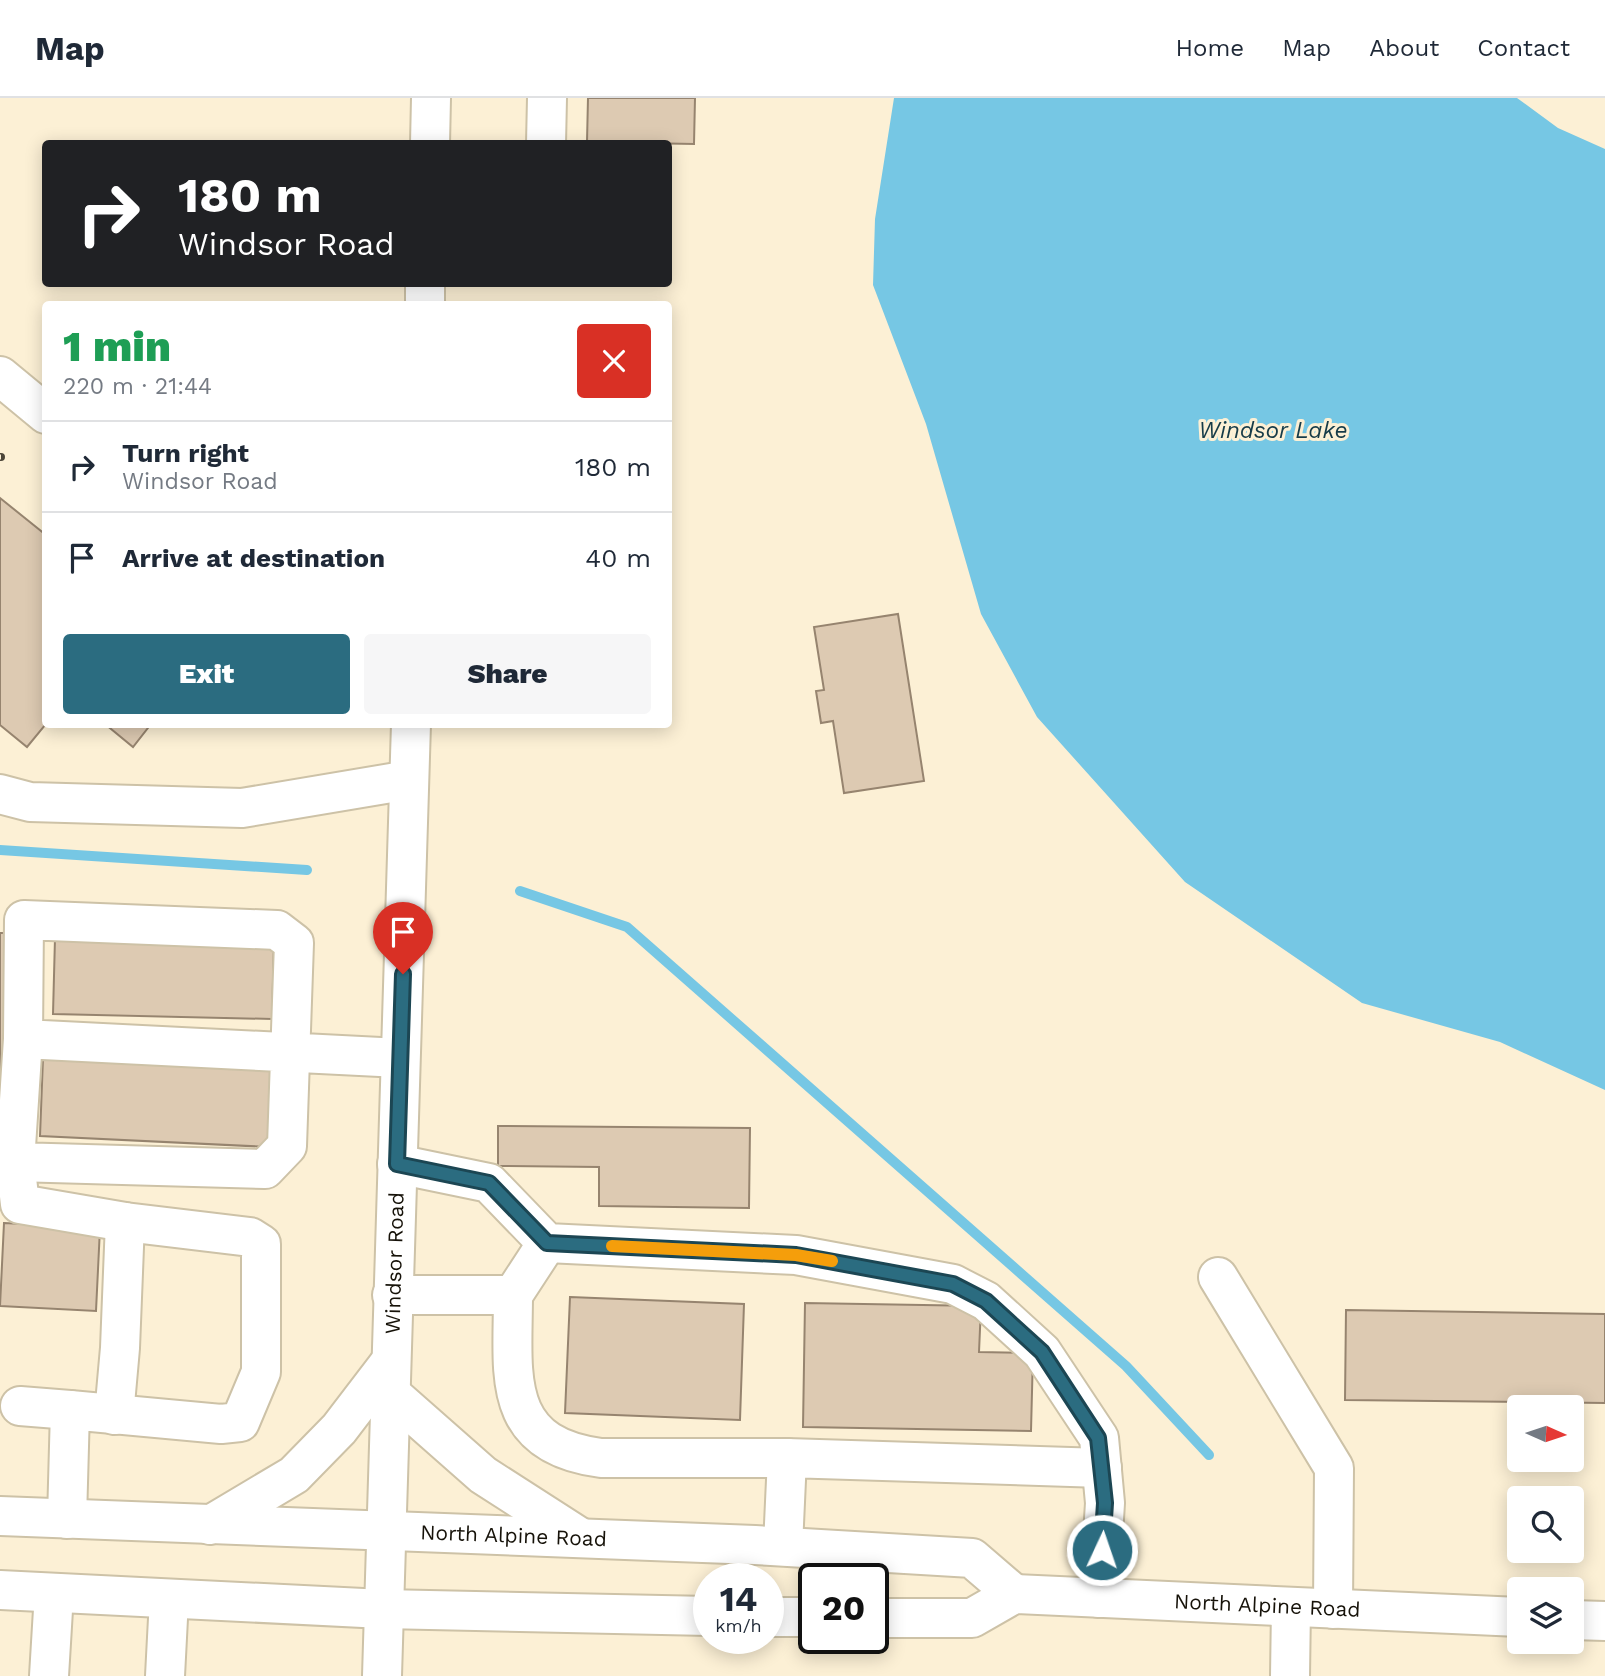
<!DOCTYPE html>
<html lang="en">
<head>
<meta charset="utf-8">
<style>
  body { margin:0; font-family:"Work Sans",sans-serif; background:#f6f6f7; color:#1f2937; height:100vh; display:flex; flex-direction:column; font-size:26px; white-space:nowrap }
  * { box-sizing:border-box; margin:0 }
  p { font-size:23px; color:#747a83 }
  .icon { flex:none; width:38px; height:38px; fill:none; stroke:currentColor; stroke-width:2; stroke-linecap:round; stroke-linejoin:round }
  .map { position:relative; flex:1; overflow:hidden }
  .details { position:absolute; left:42px; top:203px; width:630px; height:427px; display:flex; flex-direction:column; background:#fff; border-radius:7px; box-shadow:0 4px 18px #0003 }
  .details>* { flex:none }
  .banner { position:absolute; left:42px; top:42px; width:630px; height:147px; border-radius:7px; box-shadow:0 4px 18px #0003; background:#202124; color:#fff; overflow:hidden }
  .needle { width:46px; rotate:93deg }
  .controls { position:absolute; left:1507px; top:1297px; display:grid; gap:14px }
  .controls a { display:grid; place-items:center; width:77px; height:77px; border-radius:7px; background:#fff; box-shadow:0 4px 18px #0003; font-size:35px }
  .speed { position:absolute; left:693px; top:1465px; display:flex; gap:14px; font-size:35px; font-weight:700; text-align:center }
  .speed>* { display:grid; place-content:center; width:91px; height:91px; border-radius:50%; background:#fff; box-shadow:0 4px 18px #0003; line-height:1 }
  .speed small { font-size:18px; font-weight:400 }
  .speed .limit { border:4px solid #111; border-radius:10px; background:#fff; color:#111 }
  .pin { position:absolute; display:grid; place-items:center; width:60px; height:60px; color:#fff; margin:-72px -30px; border-radius:50% 50% 50% 0; rotate:-45deg; box-shadow:0 0 7px #0007 }
  .pin .icon { rotate:45deg }
  .me { position:absolute; width:77px; margin:-38px; rotate:3deg; stroke-linejoin:round; filter:drop-shadow(0 0 5px #0008) }
  .turn { display:flex; align-items:center; gap:24px; height:147px; padding:0 21px; font-size:32px }
  .turn .icon { width:91px; height:91px; stroke-width:2.5 }
  .turn b { display:block; font-size:49px; line-height:60px }
  .round { display:grid; place-items:center; flex:none; width:74px; height:74px; border-radius:7px; background:#f6f6f7 }
  .head { display:flex; align-items:center; justify-content:space-between; height:119px; padding:0 21px }
  h1 { font-size:42px; font-weight:800; line-height:52px; color:#1e9e55 }
  .cta { display:flex; gap:14px; margin-top:auto; padding:14px 21px }
  .cta a { flex:1; height:80px; border-radius:7px; background:#2b6c80; color:#fff; font-size:28px; font-weight:800; line-height:80px; text-align:center }
  .cta a+a { background:#f6f6f7; color:#1f2937 }
  ul { padding:0; list-style:none }
  li { display:flex; align-items:center; gap:21px; height:91px; padding:0 21px; border-top:2px solid #e0e1e3 }
  li div { flex:1 }
  li b { display:block; font-size:26px }
  li em { font-style:normal }
  header { display:flex; align-items:center; gap:42px; box-sizing:border-box; height:98px; padding:0 35px; background:#fff; border-bottom:2px solid #e0e1e3 }
  header strong { font-size:33px }
  nav { display:flex; gap:38px; margin-inline-start:auto; font-size:24px }
  .map>svg:first-child { display:block }
  .water { fill:#76c7e4 }
  .lines { fill:none; stroke-linecap:round; stroke-linejoin:round }
  .stream { stroke:#76c7e4; stroke-width:10 }
  .building { fill:#ddcab2; stroke:#96846f; stroke-width:2 }
  .minor-casing { stroke:#cdc2a7; stroke-width:42 }
  .major-casing { stroke:#cdc2a7; stroke-width:42 }
  .minor { stroke:#fff; stroke-width:38 }
  .major { stroke:#fff; stroke-width:38 }
  .rail-casing { stroke:#4c4639; stroke-width:8 }
  .rail { stroke:#fcf0d5; stroke-width:5; stroke-dasharray:16; stroke-linecap:butt }
  .route-casing { stroke:#1c4653; stroke-width:18 }
  .route { stroke:#2b6c80; stroke-width:12 }
  .slow { stroke:#f59e0b; stroke-width:12 }
  .labels { text-anchor:middle; stroke-width:6; stroke-linejoin:round; paint-order:stroke }
  .street-label { font-size:21px; fill:#161209; stroke:#fcf0d5 }
  .water-label { font-size:23px; font-style:italic; fill:#163b48; stroke:#fcf0d5 }
</style>
</head>
<body>
<header>
<strong>Map</strong>
<nav><a>Home</a><a>Map</a><a>About</a><a>Contact</a></nav>
</header>
<div class="map">
<svg width="1605" height="1578" viewBox="0 0 1605 1578">
  <rect width="100%" height="100%" fill="#fcf0d5"/>
  <polygon class="water" points="894,0 1517,0 1558,30 1605,51 1605,992 1500,944 1362,905 1185,784 1037,619 981,516 926,326 873,187 875,121"/>
  <g class="lines">
    <g class="stream">
      <polyline points="0,752 307,772"/>
      <polyline points="520,793 627,829 1126,1268 1209,1357"/>
    </g>
  </g>
  <g class="building">
    <polygon points="588,0 695,0 694,46 587,44"/>
    <polygon points="0,400 46,437 46,626 27,649 0,627"/>
    <polygon points="898,516 924,683 844,695 833,623 821,625 816,593 824,592 814,529"/>
    <polygon points="105,626 151,626 133,649"/>
    <polygon points="0,835 14,835 0,1041"/>
    <polygon points="55,840 274,845 272,921 53,916"/>
    <polygon points="43,960 273,971 269,1049 40,1038"/>
    <polygon points="498,1028 750,1030 749,1110 599,1108 599,1069 498,1068"/>
    <polygon points="4,1125 100,1130 96,1213 0,1208"/>
    <polygon points="570,1199 744,1206 740,1322 565,1315"/>
    <polygon points="805,1205 981,1208 979,1254 1033,1255 1031,1333 803,1329"/>
    <polygon points="1346,1212 1605,1216 1605,1305 1345,1302"/>
  </g>
  <g class="lines">
    <g class="minor-casing">
      <g id="minor">
        <polyline points="430,46 431,0"/>
        <polyline points="546,46 547,0"/>
        <polyline points="425,206 425,186"/>
        <polyline points="0,278 46,316"/>
        <polyline points="0,696 30,704 242,710 409,682"/>
        <polyline points="23,941 15,1064 265,1071 287,1048 294,845 277,832 24,822 23,941 400,960"/>
        <polyline points="0,1064 15,1064 20,1106 125,1124 250,1139 261,1146 261,1274 240,1324 221,1326 70,1312 67,1421"/>
        <polyline points="397,1066 489,1085 547,1145 796,1157 953,1186 986,1203 1042,1254 1099,1340 1105,1405 1099,1500"/>
        <polyline points="1218,1179 1334,1370 1333,1511"/>
        <polyline points="392,1197 513,1197 547,1145"/>
        <path d="M 513,1197 C 513,1276 499,1347 601,1360 L 787,1360"/>
        <polyline points="20,1308 70,1312"/>
        <polyline points="114,1317 120,1250 125,1124"/>
        <polyline points="783,1448 787,1360 1102,1370"/>
        <polyline points="49,1578 54,1495"/>
        <polyline points="165,1578 169,1501"/>
        <path id="s1" d="M 382,1578 L 411,626"/>
        <polyline points="1290,1578 1291,1509"/>
      </g>
    </g>
    <g class="major-casing">
      <g id="major">
        <polyline points="390,1295 483,1377 581,1440"/>
        <path id="s2" d="M 0,1418 L 755,1447 L 972,1460 L 1014,1496"/>
        <polyline points="210,1427 294,1377 339,1331 391,1263"/>
        <polyline points="0,1492 383,1511 709,1518"/>
        <polyline points="768,1519 814,1519"/>
        <path id="s3" d="M 873,1520 L 972,1520 L 1014,1496 L 1519,1519"/>
        <polyline points="1572,1522 1605,1523"/>
      </g>
    </g>
    <use href="#minor" class="minor"/>
    <use href="#major" class="major"/>
    <g class="rail-casing">
      <polyline id="rail" points="0,359 1,359"/>
    </g>
    <use href="#rail" class="rail"/>
  </g>
  <g class="lines">
    <g class="route-casing">
      <polyline id="route" points="403,876 397,1066 489,1085 547,1145 796,1157 953,1186 986,1203 1042,1254 1098,1340 1105,1405 1102,1452"/>
    </g>
    <use href="#route" class="route"/>
    <polyline class="slow" points="612,1148 796,1157 832,1163"/>
  </g>
  <g class="labels">
    <g class="street-label">
      <text dy="7" stroke="none"><textPath href="#s1" startOffset="413">Windsor Road</textPath></text>
      <text dy="7" stroke="none"><textPath href="#s2" startOffset="514">North Alpine Road</textPath></text>
      <text dy="7" stroke="none"><textPath href="#s3" startOffset="401">North Alpine Road</textPath></text>
    </g>
    <g class="water-label">
      <text x="1273" y="340">Windsor Lake</text>
    </g>
  </g>
</svg>
<div class="controls">
<a><svg class="needle" viewBox="-14 -14 28 28"><path d="M0-13l5 13h-10z" fill="#e53935"/><path d="M0 13l5-13h-10z" fill="#747a83"/></svg></a>
<a><svg class="icon" aria-label="search" viewBox="0 0 24 24"><circle cx="10" cy="10" r="6"/><path d="M15 15l6 6"/></svg></a>
<a><svg class="icon" aria-label="layers" viewBox="0 0 24 24"><path d="M12 4l9 5-9 5-9-5zM3 14l9 5 9-5"/></svg></a>
</div>
<div class="speed"><div>14<small>km/h</small></div><div class="limit">20</div></div>
<div class="pin" style="left:403px;top:876px;background:#d93025"><svg class="icon" aria-label="arrive" viewBox="0 0 24 24"><path d="M6 21V4h12l-3 4 3 4H6"/></svg></div>
<svg class="me" style="left:1102px;top:1452px" viewBox="-20 -20 40 40"><circle r="17" fill="#2b6c80" stroke="#fff" stroke-width="3"/><path d="M0-11L8 9 0 5-8 9z" fill="#fff"/></svg>
<div class="banner">
<div class="turn"><svg class="icon" aria-label="right" viewBox="0 0 24 24"><path d="M7 20v-9h11M14 6l5 5-5 5"/></svg><div><b>180 m</b>Windsor Road</div></div>
</div>
<section class="details">
<div class="head"><div><h1>1 min</h1><p>220 m · 21:44</p></div><a class="round" style="background:#d93025;color:#fff"><svg class="icon" aria-label="close" viewBox="0 0 24 24"><path d="M6 6l12 12M18 6L6 18"/></svg></a></div>
<ul>
<li><svg class="icon" aria-label="right" viewBox="0 0 24 24"><path d="M7 20v-9h11M14 6l5 5-5 5"/></svg><div><b>Turn right</b><p>Windsor Road</p></div><em>180 m</em></li>
<li><svg class="icon" aria-label="arrive" viewBox="0 0 24 24"><path d="M6 21V4h12l-3 4 3 4H6"/></svg><div><b>Arrive at destination</b></div><em>40 m</em></li>
</ul>
<div class="cta"><a>Exit</a><a>Share</a></div>
</section>
</div>
</body>
</html>
